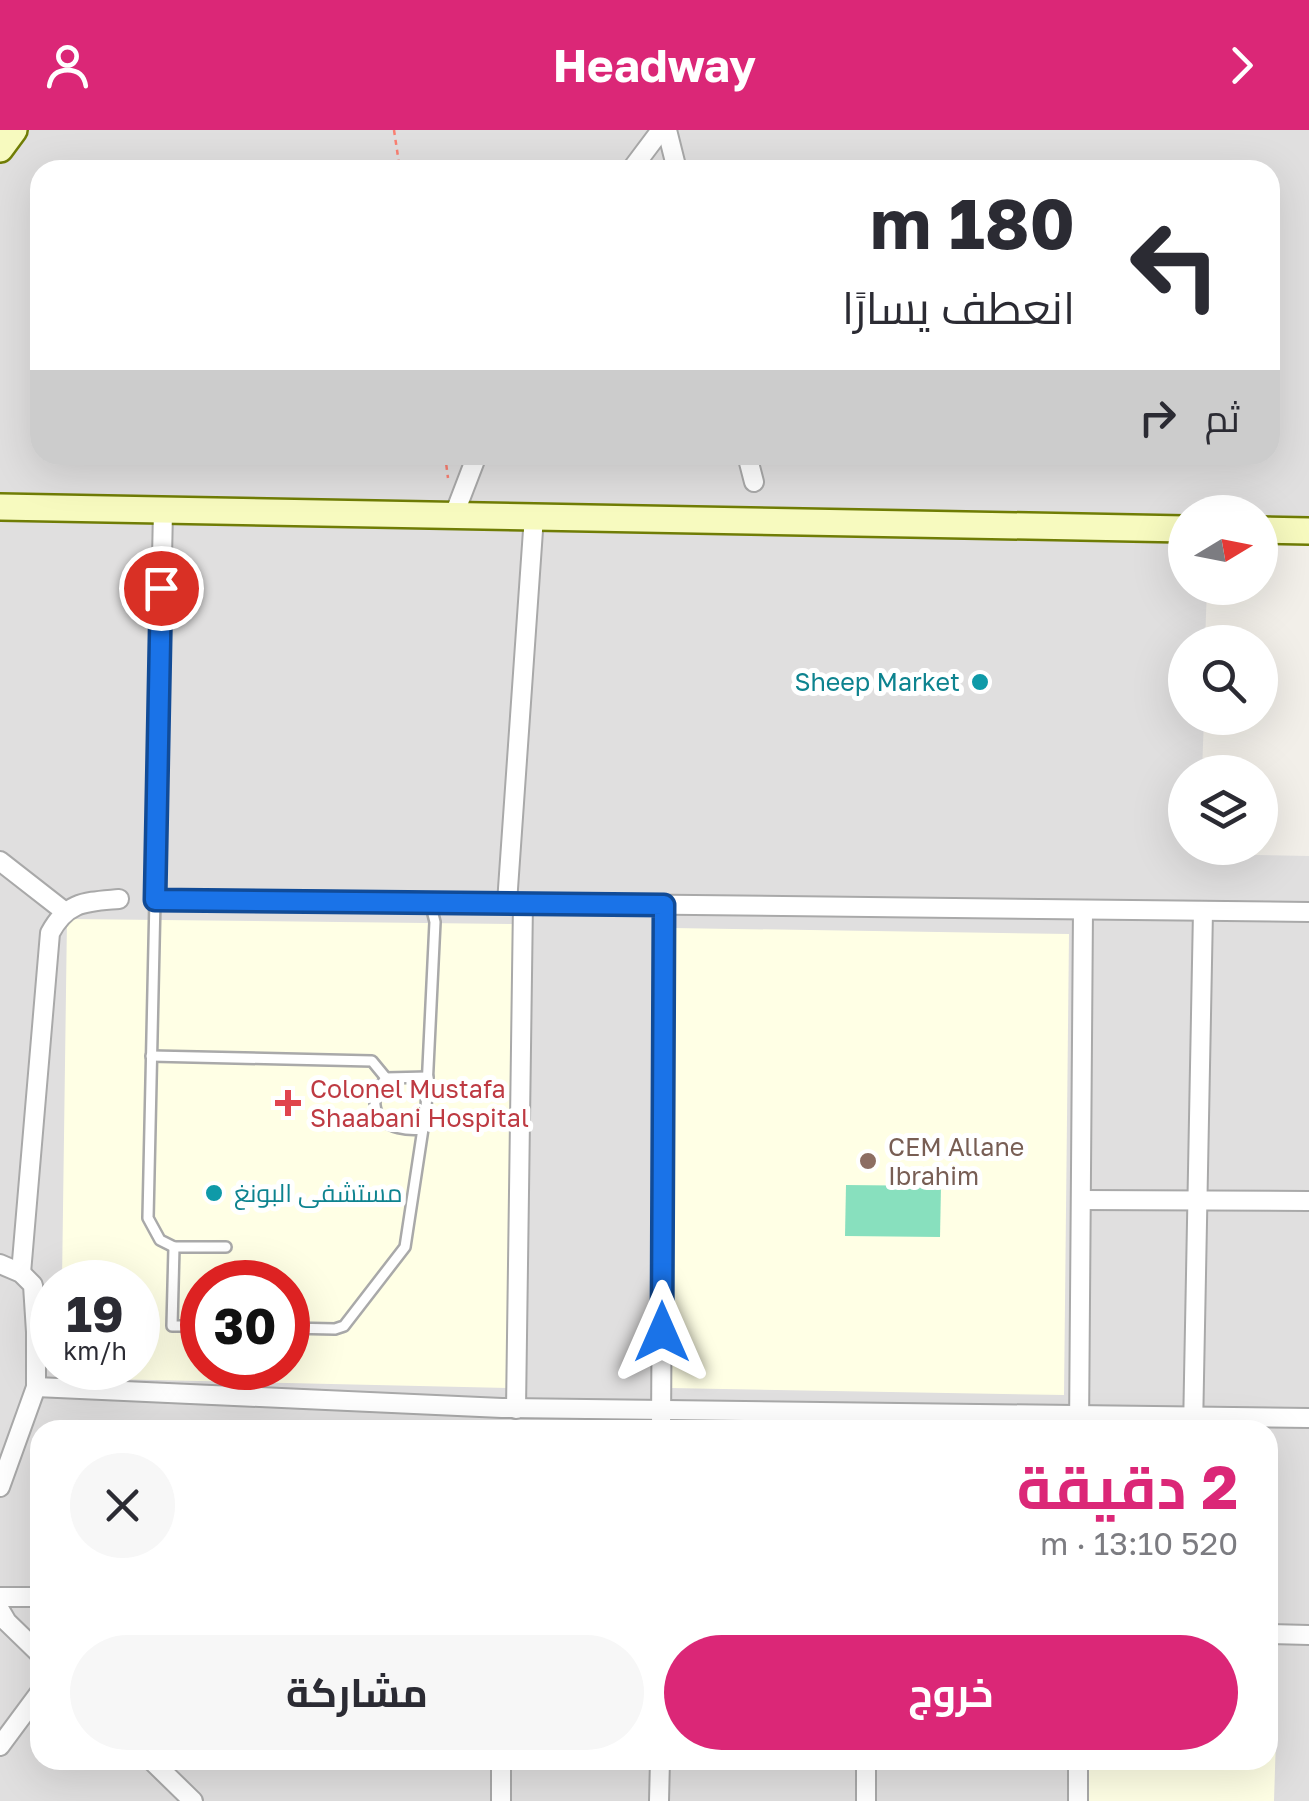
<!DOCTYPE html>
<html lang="ar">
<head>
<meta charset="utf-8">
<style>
  body { margin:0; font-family:"Golos Text",Cairo,sans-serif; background:#f7f7f7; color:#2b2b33; direction:rtl; height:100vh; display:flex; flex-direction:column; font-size:38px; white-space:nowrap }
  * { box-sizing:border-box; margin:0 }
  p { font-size:32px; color:#7c7c81 }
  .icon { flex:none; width:55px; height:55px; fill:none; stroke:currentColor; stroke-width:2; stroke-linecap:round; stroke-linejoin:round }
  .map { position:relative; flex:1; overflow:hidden; direction:ltr }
  .side { position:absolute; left:30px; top:1290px; width:1248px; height:350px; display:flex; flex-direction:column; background:#fff; border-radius:30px; box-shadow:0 10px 40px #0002; direction:rtl }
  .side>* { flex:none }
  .hud { position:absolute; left:30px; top:30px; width:1250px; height:305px; border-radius:30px; box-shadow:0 10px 40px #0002; direction:rtl; background:#fff; color:#2b2b33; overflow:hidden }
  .needle { width:65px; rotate:80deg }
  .controls { position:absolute; left:1168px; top:365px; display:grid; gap:20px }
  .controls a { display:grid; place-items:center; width:110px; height:110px; border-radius:50%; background:#fff; box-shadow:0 10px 40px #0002; font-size:50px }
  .speed { position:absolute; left:30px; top:1130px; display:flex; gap:20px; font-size:50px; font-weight:700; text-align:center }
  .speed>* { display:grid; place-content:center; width:130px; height:130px; border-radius:50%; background:#fff; box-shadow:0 10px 40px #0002; line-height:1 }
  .speed small { font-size:25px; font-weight:400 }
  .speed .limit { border:15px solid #d22; background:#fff; color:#111 }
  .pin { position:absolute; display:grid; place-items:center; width:85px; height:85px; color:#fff; margin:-42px; border:5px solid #fff; border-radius:50%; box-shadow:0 2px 10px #0007 }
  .me { position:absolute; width:110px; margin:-55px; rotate:0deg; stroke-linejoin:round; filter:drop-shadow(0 0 8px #0008) }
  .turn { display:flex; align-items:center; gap:35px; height:210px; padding:0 40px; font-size:45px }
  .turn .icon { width:130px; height:130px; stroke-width:2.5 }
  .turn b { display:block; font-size:70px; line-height:85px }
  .then { display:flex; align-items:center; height:95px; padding:0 40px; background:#0003; gap:20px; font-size:38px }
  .round { display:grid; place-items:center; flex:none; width:105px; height:105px; border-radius:52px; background:#f7f7f7 }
  .headline { display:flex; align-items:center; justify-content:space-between; height:170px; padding:0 40px }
  h1 { font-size:60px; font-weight:700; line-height:75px; color:#db2777 }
  .primary-button { display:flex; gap:20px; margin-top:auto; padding:20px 40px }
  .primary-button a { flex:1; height:115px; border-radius:60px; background:#db2777; color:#fff; font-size:40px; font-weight:700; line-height:115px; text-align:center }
  .primary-button a+a { background:#f7f7f7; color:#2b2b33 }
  header { display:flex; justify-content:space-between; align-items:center; height:130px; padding:0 40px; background:#db2777; color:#fff; font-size:45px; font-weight:700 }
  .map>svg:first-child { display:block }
  .residential { fill:#e0dfdf; fill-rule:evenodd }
  .education { fill:#ffffe5; fill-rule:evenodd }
  .pitch { fill:#88e0be }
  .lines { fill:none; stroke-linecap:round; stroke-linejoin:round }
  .lane-casing { stroke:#a9a9a9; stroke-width:14 }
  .street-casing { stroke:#a9a9a9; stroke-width:22 }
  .secondary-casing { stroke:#707d05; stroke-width:30 }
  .path { stroke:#fa8072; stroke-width:2.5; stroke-dasharray:5 5; stroke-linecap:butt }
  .lane { stroke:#fff; stroke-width:9 }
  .street { stroke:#fff; stroke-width:18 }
  .secondary { stroke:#f7fabf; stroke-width:25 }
  .route-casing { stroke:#114b97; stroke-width:25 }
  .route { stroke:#1a73e8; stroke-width:18 }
  .culture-dot { fill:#0f9aa8; stroke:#fff; stroke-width:4 }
  .health-dot { fill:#e0444e; stroke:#fff; stroke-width:4 }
  .education-dot { fill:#8d6e63; stroke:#fff; stroke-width:4 }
  .labels { text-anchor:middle; stroke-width:10; stroke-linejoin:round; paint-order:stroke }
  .culture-label { font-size:25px; fill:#0d838f; stroke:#fff; text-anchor:end }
  .health-label { font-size:25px; fill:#be3a42; stroke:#fff; text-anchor:start }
  .education-label { font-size:25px; fill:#785e54; stroke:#fff; text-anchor:start }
</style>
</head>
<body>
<header><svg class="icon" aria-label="forward" viewBox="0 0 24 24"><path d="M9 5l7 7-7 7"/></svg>Headway<svg class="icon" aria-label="person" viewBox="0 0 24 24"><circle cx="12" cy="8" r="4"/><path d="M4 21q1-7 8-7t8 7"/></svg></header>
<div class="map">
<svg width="1309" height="1671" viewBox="0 0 1309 1671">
  <rect width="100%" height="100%" fill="#f2efe9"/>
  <path class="residential" d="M 0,0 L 1309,0 L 1309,395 L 1260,395 L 1260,382 L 1185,382 L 1185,458 L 1207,458 L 1205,512 L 1185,512 L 1185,588 L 1204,588 L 1202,642 L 1185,642 L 1185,718 L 1201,718 L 1201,724 L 1309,726 L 1309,1671 L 0,1671 ZM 40,40 L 1270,40 L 1270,325 L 40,325 ZM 52,1152 L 138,1152 L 138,1238 L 52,1238 ZM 202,1152 L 288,1152 L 288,1238 L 202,1238 ZM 40,1300 L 1268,1300 L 1268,1630 L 40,1630 Z"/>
  <g class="education">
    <path d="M 67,789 L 515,794 L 508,1258 L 61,1248 L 61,1238 L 138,1238 L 138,1152 L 62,1152 ZM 202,1152 L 288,1152 L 288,1238 L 202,1238 Z"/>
    <polygon points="672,798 1069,804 1064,1265 669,1258"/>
    <polygon points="1268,1543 1278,1544 1274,1671 1089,1671 1088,1630 1268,1630"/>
  </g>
  <polygon class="pitch" points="846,1055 941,1056 940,1107 845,1106"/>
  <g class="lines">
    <g class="lane-casing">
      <g id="lane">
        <polyline points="155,769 148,1088 160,1110 174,1117"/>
        <polyline points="151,926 372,931 386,948"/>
        <path d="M 423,999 C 388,1003 358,983 386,948 L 428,947"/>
        <polyline points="202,1196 172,1196 174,1117 226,1117"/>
        <polyline points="288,1198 335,1199 344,1196 405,1117 426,979 435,792 430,772"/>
      </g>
    </g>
    <g class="street-casing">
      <g id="street">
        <polyline points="667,0 677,40"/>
        <polyline points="631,40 661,0"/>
        <polyline points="747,325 754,352"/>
        <polyline points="163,380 155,769 1309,782"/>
        <polyline points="454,385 477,325"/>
        <polyline points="0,731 64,781"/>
        <polyline points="507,773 534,386"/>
        <polyline points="1081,1070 1309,1071"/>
        <polyline points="0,1134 21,1143 33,1155 36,1202 36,1257 0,1357"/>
        <path d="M 21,1143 L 50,803 C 67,771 86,772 119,769"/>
        <polyline points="36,1257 502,1278 1309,1288"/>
        <polyline points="516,1279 523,773"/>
        <polyline points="661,1300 664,775"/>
        <polyline points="1079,1300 1083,780"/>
        <polyline points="1193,1300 1203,781"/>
        <polyline points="0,1467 40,1467"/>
        <polyline points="0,1480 7,1492 40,1524"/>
        <polyline points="1268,1504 1309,1505"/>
        <polyline points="0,1616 40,1562"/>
        <polyline points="151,1630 193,1671"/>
        <polyline points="501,1671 501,1630"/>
        <polyline points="659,1671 660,1630"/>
        <polyline points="866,1671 866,1630"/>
        <polyline points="1078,1671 1078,1630"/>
      </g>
    </g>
    <g class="secondary-casing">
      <g id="secondary">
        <polyline points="0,19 14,0"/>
        <polyline points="0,377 1185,399"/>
        <polyline points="1260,400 1309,401"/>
      </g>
    </g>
    <g class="path">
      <polyline points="394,0 400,40"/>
      <polyline points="445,325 448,348"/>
    </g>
    <use href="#lane" class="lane"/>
    <use href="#street" class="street"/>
    <use href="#secondary" class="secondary"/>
  </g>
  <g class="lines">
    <g class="route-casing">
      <polyline id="route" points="161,458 155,770 664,775 662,1202"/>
    </g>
    <use href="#route" class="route"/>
  </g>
  <g class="culture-dot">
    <circle cx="980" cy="552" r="10"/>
    <circle cx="214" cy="1063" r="10"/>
  </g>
  <path class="health-dot" d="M283 958h10v10h10v10h-10v10h-10v-10h-10v-10h10z"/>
  <circle class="education-dot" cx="868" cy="1031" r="10"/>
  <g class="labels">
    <g class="culture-label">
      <text x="960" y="561">Sheep Market</text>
      <text x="234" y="1072" text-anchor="start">مستشفى البونغ</text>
    </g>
    <g class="health-label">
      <text x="310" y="968">Colonel Mustafa<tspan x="310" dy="29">Shaabani Hospital</tspan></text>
    </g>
    <g class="education-label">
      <text x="888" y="1026">CEM Allane<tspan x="888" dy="29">Ibrahim</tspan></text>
    </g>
  </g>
</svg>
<div class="controls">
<a><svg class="needle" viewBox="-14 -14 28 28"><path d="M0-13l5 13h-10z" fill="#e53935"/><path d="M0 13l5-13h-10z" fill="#7c7c81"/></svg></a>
<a><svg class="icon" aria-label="search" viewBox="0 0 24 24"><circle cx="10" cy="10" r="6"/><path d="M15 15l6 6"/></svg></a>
<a><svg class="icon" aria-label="layers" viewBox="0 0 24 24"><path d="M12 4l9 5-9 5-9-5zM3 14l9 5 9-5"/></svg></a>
</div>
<div class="speed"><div>19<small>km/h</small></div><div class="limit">30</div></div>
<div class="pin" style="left:161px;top:458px;background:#d93025"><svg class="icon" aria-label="arrive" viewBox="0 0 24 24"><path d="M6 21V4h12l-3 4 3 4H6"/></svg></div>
<svg class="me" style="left:662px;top:1202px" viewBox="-20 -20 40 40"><path d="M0-17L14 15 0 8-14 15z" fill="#1a73e8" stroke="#fff" stroke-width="4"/></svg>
<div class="hud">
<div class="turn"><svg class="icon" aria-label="left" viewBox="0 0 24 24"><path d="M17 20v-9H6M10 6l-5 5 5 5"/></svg><div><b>180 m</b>انعطف يسارًا</div></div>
<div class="then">ثم<svg class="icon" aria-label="right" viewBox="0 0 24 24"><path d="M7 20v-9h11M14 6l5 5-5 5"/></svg></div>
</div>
<section class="side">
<div class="headline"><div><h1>2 دقيقة</h1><p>520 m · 13:10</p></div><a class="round"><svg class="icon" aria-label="close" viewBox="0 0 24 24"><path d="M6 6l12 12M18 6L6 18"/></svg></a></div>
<div class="primary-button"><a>خروج</a><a>مشاركة</a></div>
</section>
</div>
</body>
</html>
